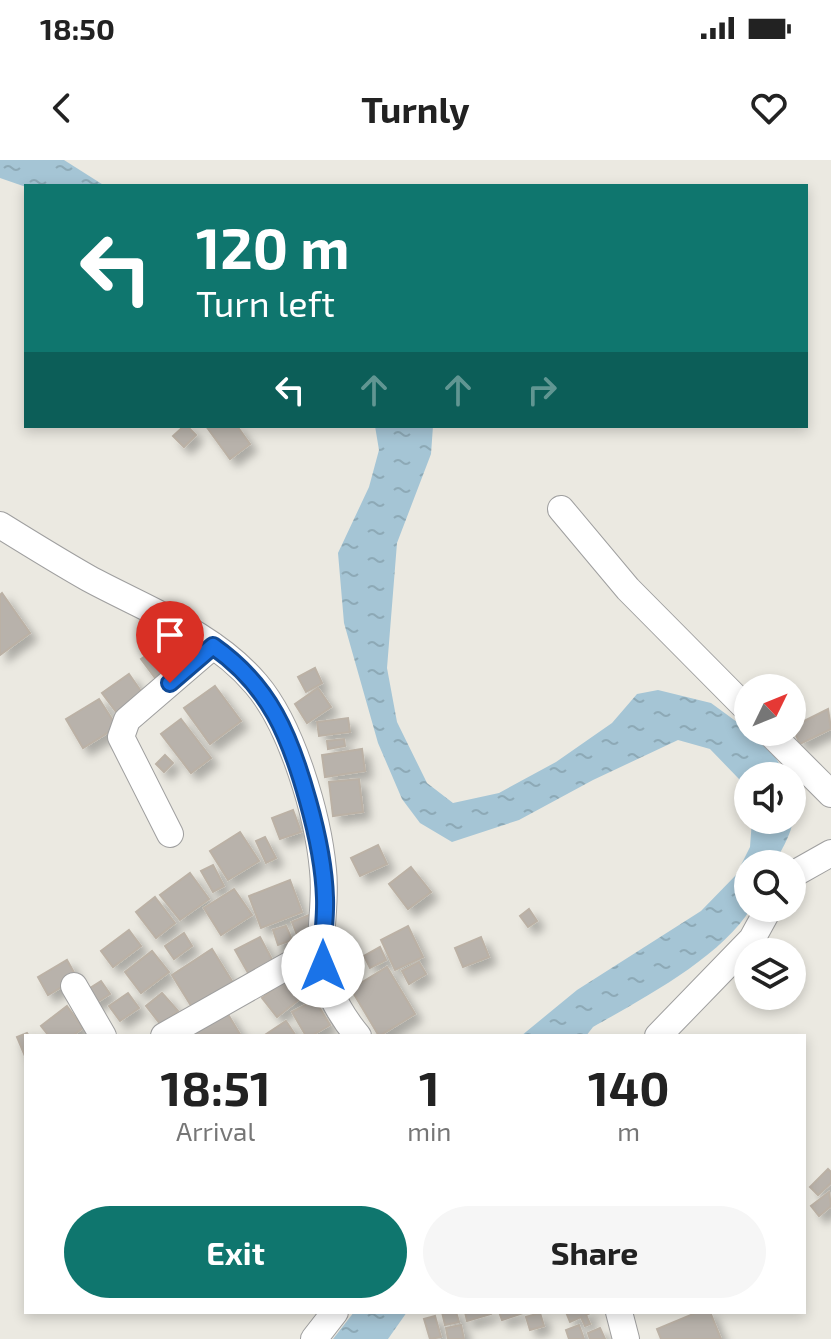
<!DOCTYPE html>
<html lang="en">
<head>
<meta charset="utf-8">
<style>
  body { margin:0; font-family:"Exo 2",sans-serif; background:#f6f6f6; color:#222; height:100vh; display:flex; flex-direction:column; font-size:30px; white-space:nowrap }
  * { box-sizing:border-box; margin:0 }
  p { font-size:26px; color:#767676 }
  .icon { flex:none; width:44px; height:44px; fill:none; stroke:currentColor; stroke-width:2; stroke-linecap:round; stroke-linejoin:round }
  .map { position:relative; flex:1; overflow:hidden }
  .side { position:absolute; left:24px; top:874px; width:782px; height:280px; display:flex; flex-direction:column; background:#fff; border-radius:0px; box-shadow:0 4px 12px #0003 }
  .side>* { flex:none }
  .top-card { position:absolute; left:24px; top:24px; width:784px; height:244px; border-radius:0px; box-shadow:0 4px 12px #0003; background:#0f766e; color:#fff; overflow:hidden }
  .needle { width:52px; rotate:47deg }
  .tools { position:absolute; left:734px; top:514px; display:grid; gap:16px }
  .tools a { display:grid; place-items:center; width:72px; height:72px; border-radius:50%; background:#fff; box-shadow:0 4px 12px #0003; font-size:40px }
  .pin { position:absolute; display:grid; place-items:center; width:68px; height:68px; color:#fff; margin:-82px -34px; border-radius:50% 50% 50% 0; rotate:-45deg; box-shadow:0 0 8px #0007 }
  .pin .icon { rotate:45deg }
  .me { position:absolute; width:88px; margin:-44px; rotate:0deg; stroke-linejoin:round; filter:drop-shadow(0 0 6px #0008) }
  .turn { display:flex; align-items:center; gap:28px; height:168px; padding:0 40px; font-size:36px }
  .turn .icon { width:104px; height:104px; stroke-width:2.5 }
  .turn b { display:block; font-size:56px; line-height:68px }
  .lanes { display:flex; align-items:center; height:76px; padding:0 40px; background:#0003; justify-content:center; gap:40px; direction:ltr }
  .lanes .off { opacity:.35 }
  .eta { display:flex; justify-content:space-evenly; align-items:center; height:136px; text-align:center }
  .eta b { font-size:48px; font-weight:700; line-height:56px }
  .cta { display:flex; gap:16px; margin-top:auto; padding:16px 40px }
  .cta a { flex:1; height:92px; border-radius:48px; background:#0f766e; color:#fff; font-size:32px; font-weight:700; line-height:92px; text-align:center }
  .cta a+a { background:#f6f6f6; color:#222 }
  .status { display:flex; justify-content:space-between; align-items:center; height:56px; padding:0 40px; background:#fff; direction:ltr }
  .status svg { height:22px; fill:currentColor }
  header { display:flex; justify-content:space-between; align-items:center; height:104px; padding:0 40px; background:#fff; font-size:36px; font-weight:700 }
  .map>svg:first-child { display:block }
  .water { fill:url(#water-ripples) }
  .building { fill:#b8b2ab; stroke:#bbb1a5; stroke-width:2; filter:url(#shadow) }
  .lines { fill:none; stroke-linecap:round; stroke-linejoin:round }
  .minor-casing { stroke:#9f9f9f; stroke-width:28 }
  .minor { stroke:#fff; stroke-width:26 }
  .route-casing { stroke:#114b97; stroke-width:20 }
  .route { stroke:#1a73e8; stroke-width:14 }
</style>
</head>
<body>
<div class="status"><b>18:50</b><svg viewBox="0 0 49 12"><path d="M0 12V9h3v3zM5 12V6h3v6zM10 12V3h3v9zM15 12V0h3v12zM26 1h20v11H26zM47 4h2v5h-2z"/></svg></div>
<header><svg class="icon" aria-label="back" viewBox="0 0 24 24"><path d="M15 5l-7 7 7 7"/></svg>Turnly<svg class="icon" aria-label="heart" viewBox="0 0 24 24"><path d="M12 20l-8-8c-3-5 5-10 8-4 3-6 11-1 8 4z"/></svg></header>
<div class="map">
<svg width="831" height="1179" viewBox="0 0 831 1179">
  <defs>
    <pattern id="water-ripples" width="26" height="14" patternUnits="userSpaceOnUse" patternTransform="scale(2)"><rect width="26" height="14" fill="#a5c5d5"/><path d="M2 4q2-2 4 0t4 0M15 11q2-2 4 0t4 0" fill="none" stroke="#8da9b6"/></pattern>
    <filter id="shadow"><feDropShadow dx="7" dy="7" stdDeviation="4" flood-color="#0004"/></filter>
  </defs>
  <rect width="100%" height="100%" fill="#ebe9e1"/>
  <g class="water">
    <polygon points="0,0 64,0 105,26 26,27 0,18"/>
    <polygon points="375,266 433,266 431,294 397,383 387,508 397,562 427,623 453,643 499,633 556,602 612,563 637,534 658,530 711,543 767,584 787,616 748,616 748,645 739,619 710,589 678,580 593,620 519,660 452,682 420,663 402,639 378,583 344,463 338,393 369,327 379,290"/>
    <path d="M 792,634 C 800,660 786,682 774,704 L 748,704 L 748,748 L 751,748 C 722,797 642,839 593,867 L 586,876 L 521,876 L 577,830 L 701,751 L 736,715 L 750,687 L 752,660 L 792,660 Z"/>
    <polygon points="354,1152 407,1152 388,1179 333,1179"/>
  </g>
  <g class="building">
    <polygon points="184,266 187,266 196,275 184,287 173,276"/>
    <polygon points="206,266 237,266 250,284 230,299"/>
    <polygon points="2,433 30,473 0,495 0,435"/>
    <polygon points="157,488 174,511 158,522 141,499"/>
    <polygon points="315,508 322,523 306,532 298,517"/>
    <polygon points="129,514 143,534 117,553 102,533"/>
    <polygon points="215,526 241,561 210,584 184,548"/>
    <polygon points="318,528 331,547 307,563 295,544"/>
    <polygon points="99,539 117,567 83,588 66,559"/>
    <polygon points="828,549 831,569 800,584 792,567"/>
    <polygon points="348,558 350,572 319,576 317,562"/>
    <polygon points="181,559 211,598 191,613 161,574"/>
    <polygon points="344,579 345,586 328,589 327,581"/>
    <polygon points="362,589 365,611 325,617 322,595"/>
    <polygon points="165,595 173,603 164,612 156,604"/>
    <polygon points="359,619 363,652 333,656 329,622"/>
    <polygon points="293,650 301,672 280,679 272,658"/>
    <polygon points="240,672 259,701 228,720 210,691"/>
    <polygon points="265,677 276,698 266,703 256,681"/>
    <polygon points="378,685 387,704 360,716 351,698"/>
    <polygon points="213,705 224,726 213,732 201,711"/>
    <polygon points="411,707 431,732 408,749 389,724"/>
    <polygon points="190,713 209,739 180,760 160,735"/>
    <polygon points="290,720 302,752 261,768 249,736"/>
    <polygon points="234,729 252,755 221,775 204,748"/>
    <polygon points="155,737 175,763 156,778 136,752"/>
    <polygon points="529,749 537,761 528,767 520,756"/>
    <polygon points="309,755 316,774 299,780 292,762"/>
    <polygon points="286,766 292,780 278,785 273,770"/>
    <polygon points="408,766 423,797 395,810 381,780"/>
    <polygon points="129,770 141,786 113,807 101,791"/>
    <polygon points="184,773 192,786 174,799 165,786"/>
    <polygon points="260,777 276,807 252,820 235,790"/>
    <polygon points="481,777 489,797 463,807 455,788"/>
    <polygon points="380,787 386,800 370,808 364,796"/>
    <polygon points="212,789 235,826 195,852 172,815"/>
    <polygon points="152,791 169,812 141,833 125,812"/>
    <polygon points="67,800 77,818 48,835 38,817"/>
    <polygon points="419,802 426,814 409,824 402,811"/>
    <polygon points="387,807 415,854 379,876 351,829"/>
    <polygon points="293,814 307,833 277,857 262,838"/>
    <polygon points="101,821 110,834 91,846 82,833"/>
    <polygon points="128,833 139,848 120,861 109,846"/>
    <polygon points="162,833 178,851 161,865 146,846"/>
    <polygon points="315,840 330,865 311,876 306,876 292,852"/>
    <polygon points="67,846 83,868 72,876 49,876 41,866"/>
    <polygon points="226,851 241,876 188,876"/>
    <polygon points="286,861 296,876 266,876 265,875"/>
    <polygon points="27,873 29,876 26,876 25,896 17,877"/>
    <polygon points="828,1009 831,1012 831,1023 818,1035 810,1027"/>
    <polygon points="829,1032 831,1046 819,1056 811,1046"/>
    <polygon points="442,1152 456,1152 459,1162 445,1165"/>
    <polygon points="465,1152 490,1152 491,1154 467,1161"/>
    <polygon points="499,1152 526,1152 502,1160"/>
    <polygon points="566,1152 592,1152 586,1155 590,1164 585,1166 581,1157 570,1162"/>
    <polygon points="698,1152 710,1152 721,1179 661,1179 657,1169"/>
    <polygon points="540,1153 544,1166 530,1170 526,1157"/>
    <polygon points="435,1156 441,1177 430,1179 424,1159"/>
    <polygon points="461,1165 464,1179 448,1179 446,1168"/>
    <polygon points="579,1165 584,1179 569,1179 566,1170"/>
    <polygon points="600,1168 605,1179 590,1179 588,1173"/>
  </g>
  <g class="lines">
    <g class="minor-casing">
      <g id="minor">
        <polyline points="561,349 628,429 748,550"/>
        <path d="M 0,365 C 29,383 58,401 88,418 C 145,449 213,473 256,524 C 292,566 318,655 323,710 C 326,737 321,762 321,788 C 322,821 337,851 358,876"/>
        <polyline points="769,572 831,634"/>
        <polyline points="170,674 121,577 127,560 213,486"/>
        <polyline points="792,715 831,693"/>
        <polyline points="74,826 103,876"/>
        <polyline points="164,876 321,787"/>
        <polyline points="658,876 752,779 769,748"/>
        <polyline points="619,1152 626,1179"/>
        <polyline points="314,1179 335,1152"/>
      </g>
    </g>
    <use href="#minor" class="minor"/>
  </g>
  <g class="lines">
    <g class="route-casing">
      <path id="route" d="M 170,523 L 213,486 C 270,526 290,576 308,641 C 317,673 324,704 325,738 C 326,761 321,783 323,806"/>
    </g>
    <use href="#route" class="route"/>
  </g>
</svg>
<div class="tools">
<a><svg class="needle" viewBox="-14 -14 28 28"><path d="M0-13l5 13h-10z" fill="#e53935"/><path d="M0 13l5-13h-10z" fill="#767676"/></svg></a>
<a><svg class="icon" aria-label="sound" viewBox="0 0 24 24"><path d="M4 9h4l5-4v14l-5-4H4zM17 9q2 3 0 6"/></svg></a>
<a><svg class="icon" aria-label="search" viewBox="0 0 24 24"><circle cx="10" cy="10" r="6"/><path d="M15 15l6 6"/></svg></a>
<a><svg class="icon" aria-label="layers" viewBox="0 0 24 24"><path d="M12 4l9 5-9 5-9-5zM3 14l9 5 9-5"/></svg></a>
</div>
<div class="pin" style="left:170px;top:523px;background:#d93025"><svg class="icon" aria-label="arrive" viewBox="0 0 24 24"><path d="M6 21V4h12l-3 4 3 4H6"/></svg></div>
<svg class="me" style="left:323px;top:806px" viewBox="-20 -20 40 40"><circle r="19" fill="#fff"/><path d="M0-13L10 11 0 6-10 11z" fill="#1a73e8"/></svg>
<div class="top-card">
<div class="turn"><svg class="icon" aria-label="left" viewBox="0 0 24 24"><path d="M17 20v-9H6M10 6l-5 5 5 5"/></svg><div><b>120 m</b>Turn left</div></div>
<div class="lanes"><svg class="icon" aria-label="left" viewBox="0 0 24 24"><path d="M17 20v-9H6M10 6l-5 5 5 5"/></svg><svg class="icon off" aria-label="ahead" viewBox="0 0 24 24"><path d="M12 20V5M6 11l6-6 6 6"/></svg><svg class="icon off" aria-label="ahead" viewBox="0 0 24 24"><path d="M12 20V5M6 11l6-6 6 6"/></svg><svg class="icon off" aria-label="right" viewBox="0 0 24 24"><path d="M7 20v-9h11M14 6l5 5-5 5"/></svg></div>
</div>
<section class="side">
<div class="eta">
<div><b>18:51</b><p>Arrival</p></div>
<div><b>1</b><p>min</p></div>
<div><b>140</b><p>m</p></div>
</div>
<div class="cta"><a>Exit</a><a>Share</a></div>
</section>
</div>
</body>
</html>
